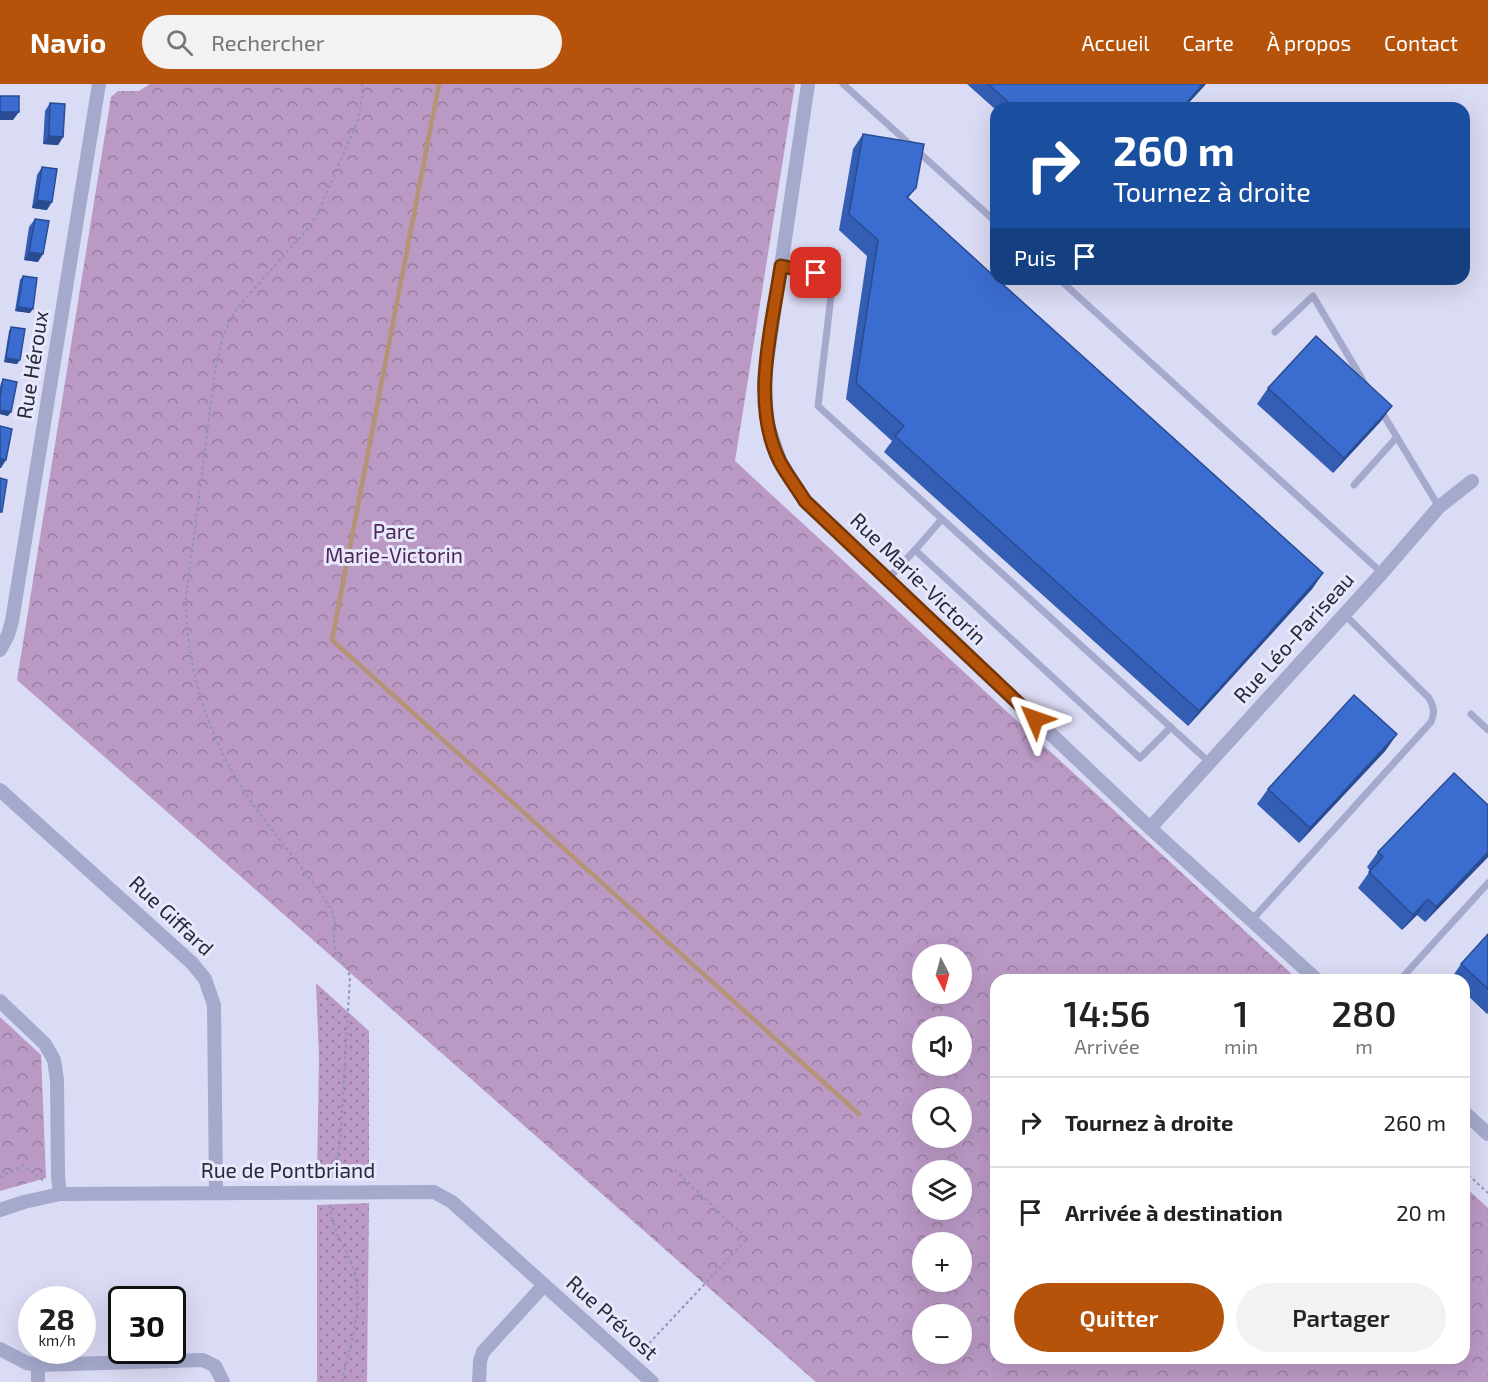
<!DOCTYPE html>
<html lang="fr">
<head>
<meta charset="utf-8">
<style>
  body { margin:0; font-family:"Exo 2",sans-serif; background:#f2f2f2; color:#222; height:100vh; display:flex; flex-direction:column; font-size:22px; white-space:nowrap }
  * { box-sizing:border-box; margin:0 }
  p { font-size:20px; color:#767676 }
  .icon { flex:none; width:33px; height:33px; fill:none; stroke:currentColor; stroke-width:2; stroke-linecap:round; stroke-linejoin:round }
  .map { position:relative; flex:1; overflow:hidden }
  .sheet { position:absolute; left:990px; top:890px; width:480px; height:390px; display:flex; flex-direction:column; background:#fff; border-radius:18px; box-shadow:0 6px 24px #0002 }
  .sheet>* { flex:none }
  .banner { position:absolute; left:990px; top:18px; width:480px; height:183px; border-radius:18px; box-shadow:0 6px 24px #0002; background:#1a4fa0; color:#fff; overflow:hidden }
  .needle { width:39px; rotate:174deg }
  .fabs { position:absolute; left:912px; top:860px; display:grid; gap:12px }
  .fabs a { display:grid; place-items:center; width:60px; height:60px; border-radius:50%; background:#fff; box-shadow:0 6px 24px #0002; font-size:30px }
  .speed { position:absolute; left:18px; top:1202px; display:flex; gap:12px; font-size:30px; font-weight:700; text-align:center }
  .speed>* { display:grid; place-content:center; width:78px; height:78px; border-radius:50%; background:#fff; box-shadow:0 6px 24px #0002; line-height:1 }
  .speed small { font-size:15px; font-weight:400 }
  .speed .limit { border:3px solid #111; border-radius:9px; background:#fff; color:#111 }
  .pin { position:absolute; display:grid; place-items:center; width:51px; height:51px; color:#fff; margin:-26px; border-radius:12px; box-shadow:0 3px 9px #0006 }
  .me { position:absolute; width:66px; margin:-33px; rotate:313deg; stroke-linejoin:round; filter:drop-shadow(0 0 4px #0008) }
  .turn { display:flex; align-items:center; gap:21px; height:126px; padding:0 24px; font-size:27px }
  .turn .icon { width:78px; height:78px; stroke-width:2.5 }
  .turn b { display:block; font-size:42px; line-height:51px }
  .then { display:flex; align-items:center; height:57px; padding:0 24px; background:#0003; gap:12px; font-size:22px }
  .eta { display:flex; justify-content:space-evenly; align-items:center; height:102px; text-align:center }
  .eta b { font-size:36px; font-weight:600; line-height:42px }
  .action { display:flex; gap:12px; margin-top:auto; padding:12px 24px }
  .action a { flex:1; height:69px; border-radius:36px; background:#b45309; color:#fff; font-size:24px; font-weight:600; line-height:69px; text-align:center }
  .action a+a { background:#f2f2f2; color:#222 }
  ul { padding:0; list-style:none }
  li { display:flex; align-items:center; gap:18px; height:90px; padding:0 24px; border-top:2px solid #e0e0e0 }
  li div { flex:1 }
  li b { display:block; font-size:22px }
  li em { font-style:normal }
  header { display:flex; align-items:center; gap:36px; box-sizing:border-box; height:84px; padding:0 30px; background:#b45309; color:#fff }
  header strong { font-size:28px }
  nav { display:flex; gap:33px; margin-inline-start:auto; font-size:21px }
  .search { width:420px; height:54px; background:#f2f2f2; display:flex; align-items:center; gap:15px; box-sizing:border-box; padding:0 21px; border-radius:33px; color:#767676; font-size:22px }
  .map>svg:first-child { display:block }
  .grass { fill:url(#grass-dots) }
  .park { fill:url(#park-crowns); fill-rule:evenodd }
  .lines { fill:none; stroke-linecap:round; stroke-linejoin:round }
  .stream { stroke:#b49376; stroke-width:4.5 }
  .path { stroke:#8f95b9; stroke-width:2; stroke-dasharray:3 3; stroke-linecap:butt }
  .lane { stroke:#a5aacd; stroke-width:7 }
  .street { stroke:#a5aacd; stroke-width:14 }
  .wall { fill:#335eb4 }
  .shaded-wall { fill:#294c92 }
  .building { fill:#3b6dd1; stroke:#294c92; stroke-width:1.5 }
  .route-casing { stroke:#753606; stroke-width:15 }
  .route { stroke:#b45309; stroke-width:10 }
  .labels { text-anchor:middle; stroke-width:6; stroke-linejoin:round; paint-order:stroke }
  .street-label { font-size:21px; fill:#272b38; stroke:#e7e8fb }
  .park-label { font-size:21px; fill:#4f2859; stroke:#e7e8fb }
</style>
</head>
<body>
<header>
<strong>Navio</strong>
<div class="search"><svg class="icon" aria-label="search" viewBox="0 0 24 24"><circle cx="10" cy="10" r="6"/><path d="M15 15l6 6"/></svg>Rechercher</div>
<nav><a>Accueil</a><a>Carte</a><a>À propos</a><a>Contact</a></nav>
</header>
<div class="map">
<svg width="1488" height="1298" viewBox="0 0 1488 1298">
  <defs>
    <pattern id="grass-dots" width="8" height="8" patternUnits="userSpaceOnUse" patternTransform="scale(1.5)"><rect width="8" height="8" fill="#ba99c5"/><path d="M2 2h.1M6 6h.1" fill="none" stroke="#977da1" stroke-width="1.8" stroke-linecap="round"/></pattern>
    <pattern id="park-crowns" width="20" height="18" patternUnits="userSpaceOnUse" patternTransform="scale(1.5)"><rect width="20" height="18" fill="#ba99c5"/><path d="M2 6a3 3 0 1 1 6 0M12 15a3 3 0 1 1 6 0" fill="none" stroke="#977da1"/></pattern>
  </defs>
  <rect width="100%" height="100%" fill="#dadbf4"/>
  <g class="grass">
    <polygon points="316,899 369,947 369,1095 317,1092 319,973"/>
    <polygon points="369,1119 367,1298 317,1298 317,1121"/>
  </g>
  <g class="park">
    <path d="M 150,0 L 795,0 L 735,377 L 1297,895 L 996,896 L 996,1274 L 1464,1274 L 1464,1102 L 1488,1124 L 1488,1298 L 816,1298 L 17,596 L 111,13 L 118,7 L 139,7 ZM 922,870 L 962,870 L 962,909 L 922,909 ZM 922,942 L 962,942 L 962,981 L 922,981 ZM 922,1014 L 962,1014 L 962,1053 L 922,1053 ZM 922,1086 L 962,1086 L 962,1125 L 922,1125 ZM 922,1158 L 962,1158 L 962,1197 L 922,1197 ZM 922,1230 L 962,1230 L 962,1269 L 922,1269 Z"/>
    <polygon points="0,933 41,971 46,1094 0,1107"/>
  </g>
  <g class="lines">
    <polyline class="stream" points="439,0 332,556 859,1030"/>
    <g class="path">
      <polyline points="1464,1087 1488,1109"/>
      <polyline points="0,1093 23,1081 44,1097"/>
      <path d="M 332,1094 L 340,1060 L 350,894 L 348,886 L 338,871 L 334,860 L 335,837 L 332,826 C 309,791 280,758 255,723 C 211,663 186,589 186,514 L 215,287 L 223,252 L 233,231 L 244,216 L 306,147 L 318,129 L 357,39 L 362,15 L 362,0"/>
      <path d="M 330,1121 C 332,1149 346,1162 354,1187 C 365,1222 349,1263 342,1298"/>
      <polyline points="641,1268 747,1155 675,1086"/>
    </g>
    <g class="lane">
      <polyline points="843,0 996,138"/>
      <polyline points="835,178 818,322 1209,678"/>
      <polyline points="781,182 834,192"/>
      <polyline points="1059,195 1382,489"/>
      <polyline points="1275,248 1313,212 1365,300"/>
      <polyline points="1380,325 1439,423"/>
      <polyline points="1354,401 1397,353"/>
      <polyline points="915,466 942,435"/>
      <polyline points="888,495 915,466 1140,674 1171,643"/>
      <polyline points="1471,630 1488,646"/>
      <path d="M 1251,837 L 1431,638 C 1435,629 1434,623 1429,614 L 1344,530"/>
      <polyline points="1400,896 1488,799"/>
    </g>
    <g class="street">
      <polyline points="808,0 764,297 767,338 780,377 805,417 1150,744 1317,896"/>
      <polyline points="0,566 8,551 12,537 99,0"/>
      <polyline points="0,706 192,879 205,895 214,921 216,1108"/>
      <polyline points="1150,744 1382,489 1439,423 1472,397"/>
      <polyline points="0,917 45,960 54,976 57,996 58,1092 60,1110"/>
      <polyline points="1464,1028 1488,1050"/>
      <polyline points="0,1126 24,1118 60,1110 434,1108 452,1118 652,1298"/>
      <polyline points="0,1265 27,1279 38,1281 203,1276 215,1282 223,1298"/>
      <polyline points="38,1298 38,1281"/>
      <polyline points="479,1298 480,1277 483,1268 544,1201"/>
    </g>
  </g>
  <g class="wall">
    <polygon points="967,0 1206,0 1184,24 996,24 996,26"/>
    <polygon points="50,19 63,53 58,61 43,60 45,27"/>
    <polygon points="863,50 916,104 908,114 1323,489 1312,505 1188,642 884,368 892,357 846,315 867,172 839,146 853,65"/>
    <polygon points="42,83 47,126 32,124 37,91"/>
    <polygon points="35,135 38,178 24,176 29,143"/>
    <polygon points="23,192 30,229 15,227 20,196"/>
    <polygon points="11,243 17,280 4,278 9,247"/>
    <polygon points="3,295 8,332 0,330 0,303 1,299"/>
    <polygon points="1268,304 1392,322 1381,337 1333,389 1257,320"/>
    <polygon points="1386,666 1299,759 1257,720 1268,705"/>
    <polygon points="1488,721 1488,773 1425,838 1417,831 1402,846 1358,804 1370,787 1367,783 1378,768"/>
    <polygon points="1488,850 1488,929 1487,930 1464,908 1464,896 1450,896 1461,880"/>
  </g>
  <g class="shaded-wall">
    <polygon points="1203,0 1206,0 1184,24 1182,24"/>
    <polygon points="0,28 19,28 13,36 0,36"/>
    <polygon points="49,52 63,53 58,61 43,60"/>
    <polygon points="37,116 52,118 47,126 32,124"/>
    <polygon points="29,168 43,170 38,178 24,176"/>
    <polygon points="18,223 33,225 30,229 15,227"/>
    <polygon points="6,274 20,276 17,280 4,278"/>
    <polygon points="1392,322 1381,337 1333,389 1344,374"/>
    <polygon points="0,326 11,328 8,332 0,330"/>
    <polygon points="0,375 6,376 1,384 0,384"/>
    <polygon points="1323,489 1312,505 1188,642 1199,627"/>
    <polygon points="1397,650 1386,666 1299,759 1310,744"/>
    <polygon points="1488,768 1488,773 1425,838 1436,823"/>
    <polygon points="1428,815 1417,831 1402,846 1413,831"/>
  </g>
  <g class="building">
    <polygon points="988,0 1203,0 1182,24 1015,24"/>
    <rect x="0" y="12" width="19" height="16"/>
    <polygon points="50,19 65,20 63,53 49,52"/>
    <polygon points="863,50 924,60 916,104 907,113 996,194 996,195 997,195 1323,489 1199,627 895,352 904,342 856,299 878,156 849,130"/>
    <polygon points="42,83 57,85 52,118 37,116"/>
    <polygon points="35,135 49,137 43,170 29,168"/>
    <polygon points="23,192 37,194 33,225 18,223"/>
    <polygon points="11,243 25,245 20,276 6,274"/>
    <polygon points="1316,252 1392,322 1344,374 1268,304"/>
    <polygon points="3,295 17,298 11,328 0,326 0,313"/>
    <polygon points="0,342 12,345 6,376 0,375"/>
    <polygon points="0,394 7,396 2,428 0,428"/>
    <polygon points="1354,611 1397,650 1310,744 1268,705"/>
    <polygon points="1454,689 1488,721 1488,768 1436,823 1428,815 1413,831 1369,788 1383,773 1378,768"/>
    <polygon points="1488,850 1488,905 1461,880"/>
  </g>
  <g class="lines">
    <g class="route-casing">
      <path id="route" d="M 816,189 L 781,182 C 772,244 750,319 780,378 C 787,391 797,404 805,417 L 1035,635"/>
    </g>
    <use href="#route" class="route"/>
  </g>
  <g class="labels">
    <g class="street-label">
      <text transform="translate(33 281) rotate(-81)" y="7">Rue Héroux</text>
      <text transform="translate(918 495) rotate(44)" y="7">Rue Marie-Victorin</text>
      <text transform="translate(1294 554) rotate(-48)" y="7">Rue Léo-Pariseau</text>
      <text transform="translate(171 832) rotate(43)" y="7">Rue Giffard</text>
      <text x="288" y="1094">Rue de Pontbriand</text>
      <text transform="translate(612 1234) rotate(42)" y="7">Rue Prévost</text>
    </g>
    <g class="park-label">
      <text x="394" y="455">Parc<tspan x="394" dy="24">Marie-Victorin</tspan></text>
    </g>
  </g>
</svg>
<div class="fabs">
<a><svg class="needle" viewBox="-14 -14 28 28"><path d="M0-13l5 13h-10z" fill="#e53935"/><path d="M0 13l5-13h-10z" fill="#767676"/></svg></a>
<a><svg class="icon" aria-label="sound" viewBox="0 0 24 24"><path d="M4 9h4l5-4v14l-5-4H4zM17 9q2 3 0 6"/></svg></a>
<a><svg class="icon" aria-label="search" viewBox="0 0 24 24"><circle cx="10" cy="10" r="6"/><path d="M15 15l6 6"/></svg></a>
<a><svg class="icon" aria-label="layers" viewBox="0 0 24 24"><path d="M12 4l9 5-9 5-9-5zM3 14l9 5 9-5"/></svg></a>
<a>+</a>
<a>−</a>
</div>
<div class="speed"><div>28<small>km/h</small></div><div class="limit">30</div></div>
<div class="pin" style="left:816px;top:189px;background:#d93025"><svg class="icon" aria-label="arrive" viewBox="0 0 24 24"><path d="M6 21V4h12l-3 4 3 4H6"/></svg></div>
<svg class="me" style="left:1035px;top:635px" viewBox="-20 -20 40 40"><path d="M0-17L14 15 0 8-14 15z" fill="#b45309" stroke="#fff" stroke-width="4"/></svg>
<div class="banner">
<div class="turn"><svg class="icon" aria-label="right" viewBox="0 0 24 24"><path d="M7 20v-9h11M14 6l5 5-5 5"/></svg><div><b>260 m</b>Tournez à droite</div></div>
<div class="then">Puis<svg class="icon" aria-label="arrive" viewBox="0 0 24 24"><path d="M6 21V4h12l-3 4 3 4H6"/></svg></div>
</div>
<section class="sheet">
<div class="eta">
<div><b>14:56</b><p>Arrivée</p></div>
<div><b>1</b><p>min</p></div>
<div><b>280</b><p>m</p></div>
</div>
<ul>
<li><svg class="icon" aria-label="right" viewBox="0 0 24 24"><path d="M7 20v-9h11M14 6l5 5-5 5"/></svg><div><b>Tournez à droite</b></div><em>260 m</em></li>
<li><svg class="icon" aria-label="arrive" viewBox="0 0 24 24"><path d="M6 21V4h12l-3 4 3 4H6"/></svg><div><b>Arrivée à destination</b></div><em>20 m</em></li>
</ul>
<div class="action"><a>Quitter</a><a>Partager</a></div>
</section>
</div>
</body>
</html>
